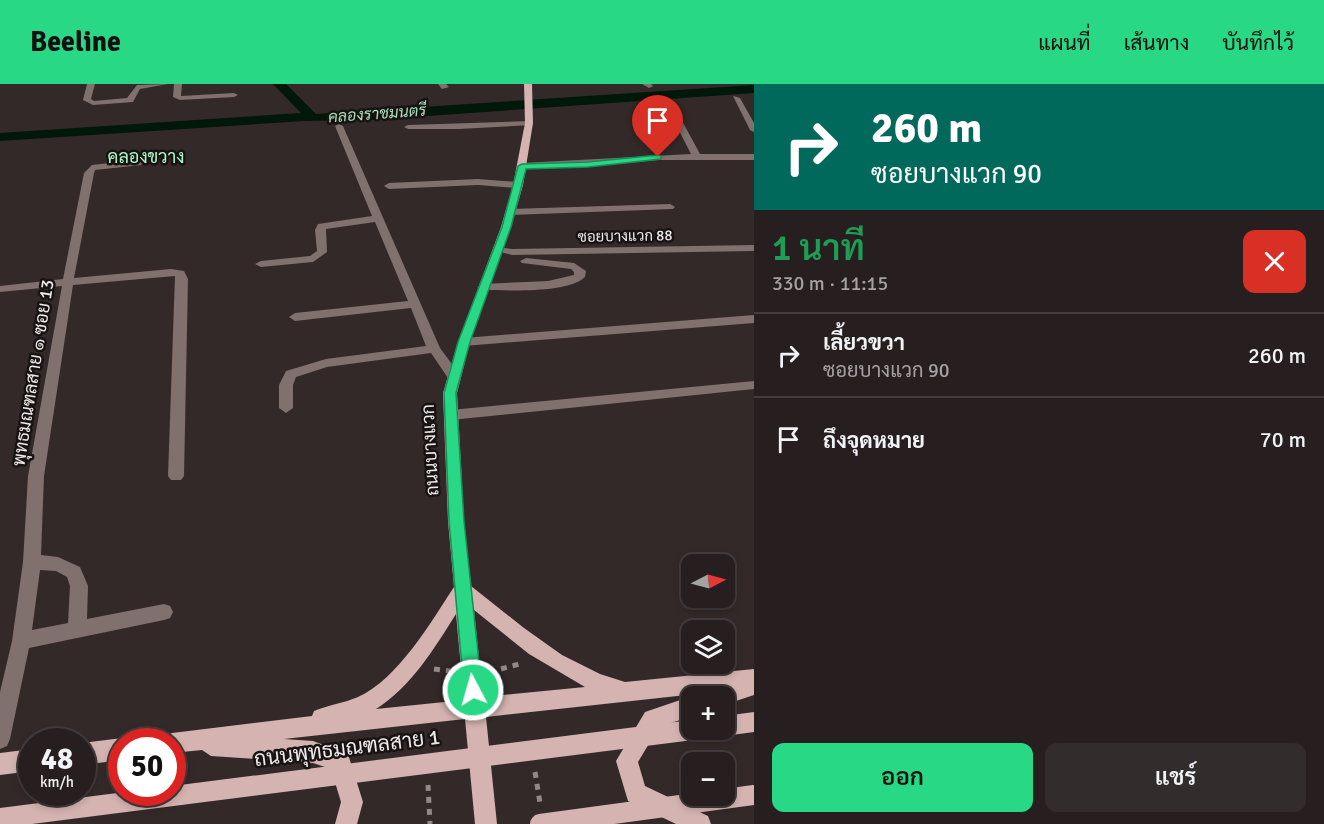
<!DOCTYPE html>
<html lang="th">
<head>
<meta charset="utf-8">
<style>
  body { margin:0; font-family:Signika,Sarabun,sans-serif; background:#332c2c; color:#f1f3f6; height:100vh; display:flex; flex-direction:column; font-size:22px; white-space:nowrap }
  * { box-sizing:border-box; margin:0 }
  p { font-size:20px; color:#a4a2a4 }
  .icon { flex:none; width:33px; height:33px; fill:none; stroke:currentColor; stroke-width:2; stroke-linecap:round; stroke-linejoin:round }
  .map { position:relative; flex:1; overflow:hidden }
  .sheet { display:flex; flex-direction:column; background:#271f1f; width:570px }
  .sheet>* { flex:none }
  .banner { background:#00695c; color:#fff; overflow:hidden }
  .needle { width:39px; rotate:84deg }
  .fabs { position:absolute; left:681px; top:470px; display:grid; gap:12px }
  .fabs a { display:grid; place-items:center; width:54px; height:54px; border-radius:12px; background:#271f1f; box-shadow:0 3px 9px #0003,0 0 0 2px #433d3d; font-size:30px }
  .speed { position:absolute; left:18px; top:644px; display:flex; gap:12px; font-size:30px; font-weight:700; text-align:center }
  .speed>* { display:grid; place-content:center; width:78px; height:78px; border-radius:50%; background:#271f1f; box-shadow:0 3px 9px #0003,0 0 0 2px #433d3d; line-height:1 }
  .speed small { font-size:15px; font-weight:400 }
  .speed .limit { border:9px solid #d22; background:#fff; color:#111 }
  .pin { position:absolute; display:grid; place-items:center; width:51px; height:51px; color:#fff; margin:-62px -26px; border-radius:50% 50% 50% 0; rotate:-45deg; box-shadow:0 0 6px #0007 }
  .pin .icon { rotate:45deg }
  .me { position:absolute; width:66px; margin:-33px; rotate:354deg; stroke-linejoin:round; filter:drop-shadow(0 0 4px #0008) }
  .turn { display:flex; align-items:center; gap:21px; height:126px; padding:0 18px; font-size:27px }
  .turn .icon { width:78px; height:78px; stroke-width:2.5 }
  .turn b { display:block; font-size:42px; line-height:51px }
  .round { display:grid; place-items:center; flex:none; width:63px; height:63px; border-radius:12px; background:#332c2c }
  .headline { display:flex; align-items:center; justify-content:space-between; height:102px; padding:0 18px }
  h1 { font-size:36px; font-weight:600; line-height:45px; color:#1e9e55 }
  .cta { display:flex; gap:12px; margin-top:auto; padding:12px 18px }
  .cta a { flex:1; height:69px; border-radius:12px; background:#28d885; color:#111; font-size:24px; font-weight:600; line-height:69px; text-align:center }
  .cta a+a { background:#332c2c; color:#f1f3f6 }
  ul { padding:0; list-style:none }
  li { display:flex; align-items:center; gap:18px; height:84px; padding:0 18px; border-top:2px solid #433d3d }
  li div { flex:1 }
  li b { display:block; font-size:22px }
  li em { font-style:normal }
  header { display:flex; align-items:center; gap:36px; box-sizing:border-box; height:84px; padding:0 30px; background:#28d885; color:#111 }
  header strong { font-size:28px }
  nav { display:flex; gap:33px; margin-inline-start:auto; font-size:21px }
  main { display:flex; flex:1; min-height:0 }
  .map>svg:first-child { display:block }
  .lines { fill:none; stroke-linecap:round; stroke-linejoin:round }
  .canal { fill:#00180a; fill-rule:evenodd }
  .path { stroke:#928988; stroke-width:5; stroke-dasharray:6 6; stroke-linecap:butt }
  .minor { fill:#80706e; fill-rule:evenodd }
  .major { fill:#d4b3b0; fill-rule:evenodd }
  .major-bridge { stroke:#d4b3b0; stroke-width:20 }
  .route { fill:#28d885; stroke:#1a8c56; stroke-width:1.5 }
  .labels { text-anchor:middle; stroke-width:5; stroke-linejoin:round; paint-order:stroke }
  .far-street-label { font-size:15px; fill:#efe8e7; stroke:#181313 }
  .far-water-label { font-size:16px; font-style:italic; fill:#a7dfbb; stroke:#181313 }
  .far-quarter-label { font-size:18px; fill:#adf9c9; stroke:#181313 }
  .street-label { font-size:18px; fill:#efe8e7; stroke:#181313 }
  .near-street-label { font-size:21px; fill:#efe8e7; stroke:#181313 }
</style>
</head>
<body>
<header>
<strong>Beeline</strong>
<nav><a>แผนที่</a><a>เส้นทาง</a><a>บันทึกไว้</a></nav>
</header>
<main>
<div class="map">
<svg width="754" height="740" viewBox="0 0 754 740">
  <rect width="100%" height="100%" fill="#342929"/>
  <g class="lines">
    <polygon class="canal" points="273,0 286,0 316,30 754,1 754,9 371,36 304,37 0,57 0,49 301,29"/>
    <g class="path">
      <polyline points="434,585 450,587"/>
      <polyline points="501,585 523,579"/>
      <polyline points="535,688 540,719"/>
      <polyline points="428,701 430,740"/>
    </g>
    <g class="minor">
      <polygon points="87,0 95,0 91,15 94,17 127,14 137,1 168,0 140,5 133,18 93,21 83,16"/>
      <polygon points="174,0 182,0 181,12 234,9 238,11 234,13 180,16 173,13"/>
      <polygon points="438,0 446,0 449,3 442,5"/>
      <polygon points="642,0 651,0 653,2 649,4"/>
      <polygon points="733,12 740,14 754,39 754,48 750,46"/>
      <polygon points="677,33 681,35 700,70 754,70 754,76 658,76 588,83 522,85 517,82 522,79 691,70 673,35"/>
      <polygon points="529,37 533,39 532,41 459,45 408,45 404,43 408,41"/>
      <polygon points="339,40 343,42 440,264 460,291 453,295 448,294 431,269 327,283 296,293 293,301 293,324 286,329 279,324 279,301 286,287 326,275 426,262 411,224 295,237 289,233 295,229 408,217 375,138 326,145 327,168 313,178 261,183 255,180 261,177 310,172 317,167 315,146 318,140 372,132 335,42"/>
      <path d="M 138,76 L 142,79 L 141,81 L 95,86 L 94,89 L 74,194 L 171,185 L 184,187 L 188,195 L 184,392 L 181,396 L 171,396 L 168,392 L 175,192 L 73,201 L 44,392 L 41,471 L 58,473 L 80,483 L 88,502 L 87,535 L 164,520 L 170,522 L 173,528 L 170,534 L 164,536 L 29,564 L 10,655 L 7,662 L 0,665 L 0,608 L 12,557 L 23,478 L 28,392 L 62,202 L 0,208 L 0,202 L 63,195 L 84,89 L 92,81 ZM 40,486 L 56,487 L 67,493 L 70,502 L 68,539 L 32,546 Z"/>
      <polygon points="478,95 518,98 523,101 518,104 478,101 389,105 384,102 389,99"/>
      <polygon points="670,120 675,123 673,125 510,131 505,128 510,125"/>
      <polygon points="754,161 754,167 512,171 493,166 498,163 512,165"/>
      <path d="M 526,174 L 574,179 L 586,187 L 585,193 C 567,210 507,206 483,206 L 477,203 L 483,200 L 548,197 L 574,191 L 574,188 L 571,185 L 522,179 L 520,177 Z"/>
      <polygon points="754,231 754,239 464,262 458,258 464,254"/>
      <polygon points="754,297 754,305 451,336 444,331 451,326"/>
    </g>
    <g class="major">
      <path d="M 524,0 L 532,0 L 533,39 L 523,101 L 511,143 L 470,258 L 457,309 L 464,437 L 471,502 L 524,544 L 562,571 L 600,590 L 625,598 L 754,585 L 754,611 L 724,621 L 724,612 L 712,612 L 714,608 L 486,633 L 497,740 L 475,740 L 465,635 L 284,655 L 313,657 L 348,670 L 363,718 L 357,740 L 335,740 L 341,718 L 331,685 L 313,679 L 211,672 L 202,666 L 172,669 L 172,657 L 162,657 L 165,652 L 172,649 L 312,632 L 314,627 C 328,621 344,619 358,613 C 398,595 431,538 454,503 L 448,437 L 443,309 L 458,258 L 501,143 L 513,101 L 525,39 ZM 474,526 L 529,570 L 585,603 L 483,613 ZM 456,530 L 464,616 L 376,625 C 411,603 434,565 456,530 Z"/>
      <polygon points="692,612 692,632 659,643 638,678 645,702 708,732 711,740 676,740 628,717 616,677 645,628"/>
      <polygon points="754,628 754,648 724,652 717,649 715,645 724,645 724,632"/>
      <polygon points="122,654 128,657 122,657 122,676 82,681 82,659"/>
      <polygon points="32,665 32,687 0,691 0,669"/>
    </g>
    <g class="major-bridge">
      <polyline points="0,734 700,645"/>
      <polyline points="540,740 754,711"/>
    </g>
  </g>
  <polygon class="route" points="658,71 661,72 661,75 588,83 526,85 511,143 470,258 456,309 464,437 482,606 479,612 473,614 467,612 464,606 449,437 444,309 458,258 502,143 518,82 522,80 588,78"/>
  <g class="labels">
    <g class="far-street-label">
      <text transform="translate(625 152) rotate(-1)" y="5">ซอยบางแวก 88</text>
    </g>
    <g class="far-water-label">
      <text transform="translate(377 29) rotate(-4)" y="6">คลองราชมนตรี</text>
    </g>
    <g class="far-quarter-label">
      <text x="146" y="79">คลองขวาง</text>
    </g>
    <g class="street-label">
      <text transform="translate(33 289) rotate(-81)" y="6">พุทธมณฑลสาย ๑ ซอย 13</text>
      <text transform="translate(430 366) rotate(-93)" y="6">ถนนบางแวก</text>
    </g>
    <g class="near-street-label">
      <text transform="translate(347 664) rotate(-7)" y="7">ถนนพุทธมณฑลสาย 1</text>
    </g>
  </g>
</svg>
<div class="fabs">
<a><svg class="needle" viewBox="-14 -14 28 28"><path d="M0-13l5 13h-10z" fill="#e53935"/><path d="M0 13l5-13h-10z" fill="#a4a2a4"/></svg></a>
<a><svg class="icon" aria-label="layers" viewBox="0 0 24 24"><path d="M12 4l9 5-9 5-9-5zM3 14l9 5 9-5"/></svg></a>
<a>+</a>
<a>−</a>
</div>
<div class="speed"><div>48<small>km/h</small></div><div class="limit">50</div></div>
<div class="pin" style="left:658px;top:73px;background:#d93025"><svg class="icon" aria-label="arrive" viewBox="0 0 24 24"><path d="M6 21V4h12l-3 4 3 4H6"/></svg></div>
<svg class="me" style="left:473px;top:606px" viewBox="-20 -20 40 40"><circle r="17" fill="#28d885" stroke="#fff" stroke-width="3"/><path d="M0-11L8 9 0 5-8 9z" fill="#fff"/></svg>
</div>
<section class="sheet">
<div class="banner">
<div class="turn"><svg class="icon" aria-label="right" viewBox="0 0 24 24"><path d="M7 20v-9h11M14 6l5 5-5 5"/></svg><div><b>260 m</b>ซอยบางแวก 90</div></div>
</div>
<div class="headline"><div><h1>1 นาที</h1><p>330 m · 11:15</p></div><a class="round" style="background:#d93025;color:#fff"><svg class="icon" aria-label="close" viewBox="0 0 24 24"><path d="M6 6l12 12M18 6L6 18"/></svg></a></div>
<ul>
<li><svg class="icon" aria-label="right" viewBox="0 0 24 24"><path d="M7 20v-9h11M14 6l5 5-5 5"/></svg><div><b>เลี้ยวขวา</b><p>ซอยบางแวก 90</p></div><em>260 m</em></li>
<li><svg class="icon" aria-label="arrive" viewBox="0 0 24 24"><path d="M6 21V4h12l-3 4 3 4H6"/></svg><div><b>ถึงจุดหมาย</b></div><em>70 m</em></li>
</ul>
<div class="cta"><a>ออก</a><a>แชร์</a></div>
</section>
</main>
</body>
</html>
